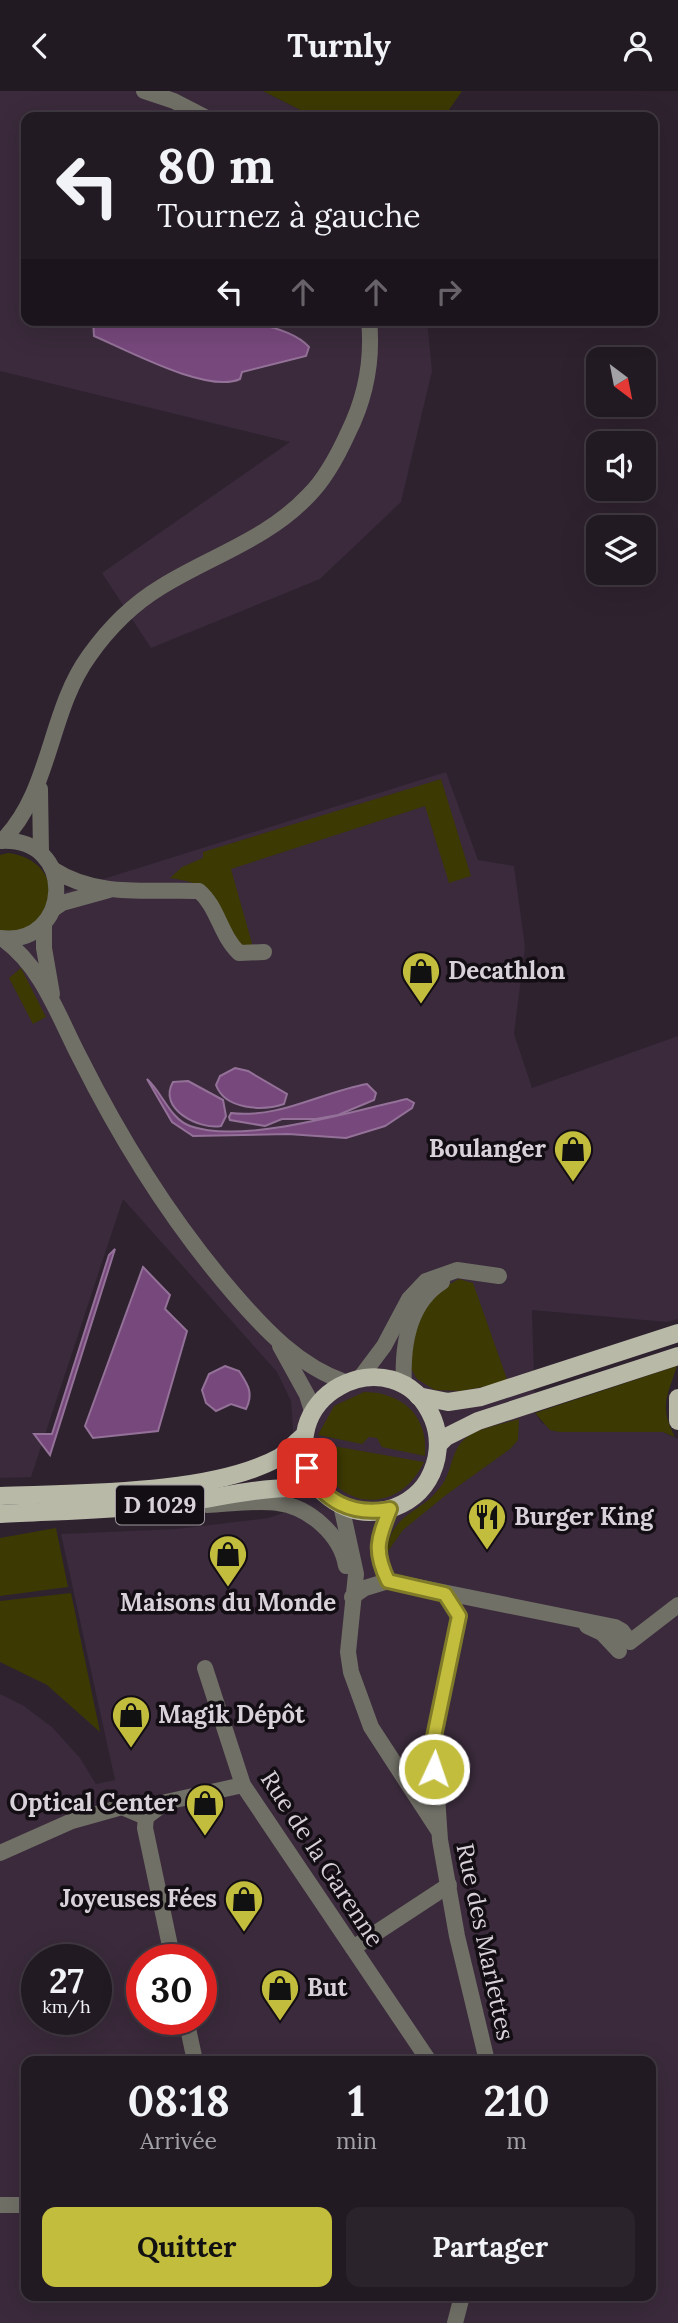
<!DOCTYPE html>
<html lang="fr">
<head>
<meta charset="utf-8">
<style>
  body { margin:0; font-family:Lora,serif; background:#2a232b; color:#f1f3f6; height:100vh; display:flex; flex-direction:column; font-size:26px; white-space:nowrap }
  * { box-sizing:border-box; margin:0 }
  p { font-size:23px; color:#a2a1a6 }
  .icon { flex:none; width:38px; height:38px; fill:none; stroke:currentColor; stroke-width:2; stroke-linecap:round; stroke-linejoin:round }
  .map { position:relative; flex:1; overflow:hidden }
  .details { position:absolute; left:21px; top:1965px; width:635px; height:245px; display:flex; flex-direction:column; background:#221a23; border-radius:14px; box-shadow:0 7px 28px #0002,0 0 0 2px #3f3841 }
  .details>* { flex:none }
  .banner { position:absolute; left:21px; top:21px; width:637px; height:214px; border-radius:14px; box-shadow:0 7px 28px #0002,0 0 0 2px #3f3841; background:#221a23; color:#f1f3f6; overflow:hidden }
  .needle { width:46px; rotate:148deg }
  .fabs { position:absolute; left:586px; top:256px; display:grid; gap:14px }
  .fabs a { display:grid; place-items:center; width:70px; height:70px; border-radius:14px; background:#221a23; box-shadow:0 7px 28px #0002,0 0 0 2px #3f3841; font-size:35px }
  .speed { position:absolute; left:21px; top:1853px; display:flex; gap:14px; font-size:35px; font-weight:700; text-align:center }
  .speed>* { display:grid; place-content:center; width:91px; height:91px; border-radius:50%; background:#221a23; box-shadow:0 7px 28px #0002,0 0 0 2px #3f3841; line-height:1 }
  .speed small { font-size:18px; font-weight:400 }
  .speed .limit { border:10px solid #d22; background:#fff; color:#111 }
  .pin { position:absolute; display:grid; place-items:center; width:60px; height:60px; color:#fff; margin:-30px; border-radius:14px; box-shadow:0 4px 10px #0006 }
  .me { position:absolute; width:77px; margin:-38px; rotate:3deg; stroke-linejoin:round; filter:drop-shadow(0 0 5px #0008) }
  .turn { display:flex; align-items:center; gap:24px; height:147px; padding:0 21px; font-size:32px }
  .turn .icon { width:91px; height:91px; stroke-width:2.5 }
  .turn b { display:block; font-size:49px; line-height:60px }
  .lanes { display:flex; align-items:center; height:66px; padding:0 21px; background:#0003; justify-content:center; gap:35px; direction:ltr }
  .lanes .off { opacity:.35 }
  .eta { display:flex; justify-content:space-evenly; align-items:center; height:119px; text-align:center }
  .eta b { font-size:42px; font-weight:700; line-height:49px }
  .primary-button { display:flex; gap:14px; margin-top:auto; padding:14px 21px }
  .primary-button a { flex:1; height:80px; border-radius:14px; background:#c3bd3e; color:#111; font-size:28px; font-weight:700; line-height:80px; text-align:center }
  .primary-button a+a { background:#2a232b; color:#f1f3f6 }
  header { display:flex; justify-content:space-between; align-items:center; height:91px; padding:0 21px; background:#221a23; font-size:32px; font-weight:700 }
  .map>svg:first-child { display:block }
  .built { fill:#3a2a3b; fill-rule:evenodd }
  .green { fill:#3c3903 }
  .water { fill:#77487c; stroke:#947198; stroke-width:2 }
  .lines { fill:none; stroke-linecap:round; stroke-linejoin:round }
  .minor { stroke:#707067; stroke-width:16 }
  .major { stroke:#b9b9a8; stroke-width:18 }
  .route-casing { stroke:#7f7b28; stroke-width:18 }
  .route { stroke:#c3bd3e; stroke-width:12 }
  .labels { text-anchor:middle; stroke-width:7; stroke-linejoin:round; paint-order:stroke }
  .shield { fill:#130e13; stroke:#9d969e; stroke-width:2 }
  .shield-label { font-size:23px; font-weight:bold; fill:#d8d1d9 }
  .poi-label { font-size:24px; font-weight:bold; fill:#d8d1d9; stroke:#130e13; text-anchor:start }
  .street-label { font-size:24px; fill:#d8d1d9; stroke:#130e13 }
</style>
</head>
<body>
<header><svg class="icon" aria-label="back" viewBox="0 0 24 24"><path d="M15 5l-7 7 7 7"/></svg>Turnly<svg class="icon" aria-label="person" viewBox="0 0 24 24"><circle cx="12" cy="8" r="4"/><path d="M4 21q1-7 8-7t8 7"/></svg></header>
<div class="map">
<svg width="678" height="2232" viewBox="0 0 678 2232">
  <rect width="100%" height="100%" fill="#2e222f"/>
  <g class="built">
    <polygon points="0,0 263,0 314,26 26,26 26,229 427,229 432,280 401,411 320,488 151,557 102,482 290,351 0,280"/>
    <path d="M 446,681 L 478,769 L 514,775 L 525,856 L 514,943 L 532,997 L 678,945 L 678,1228 L 667,1231 L 532,1219 L 535,1322 L 542,1332 L 559,1341 L 663,1341 L 678,1348 L 678,2232 L 0,2232 L 0,1603 L 24,1615 L 52,1636 L 80,1667 L 96,1693 L 115,1689 L 61,1443 L 177,1438 L 268,1427 L 298,1417 L 291,1310 L 277,1281 L 123,1108 L 31,1386 L 0,1387 L 0,843 L 30,851 L 65,800 ZM 37,1869 L 96,1869 L 96,1928 L 37,1928 ZM 142,1869 L 201,1869 L 201,1928 L 142,1928 ZM 26,1970 L 651,1970 L 651,2205 L 26,2205 Z"/>
  </g>
  <g class="green">
    <polygon points="263,0 462,0 444,26 314,26"/>
    <path d="M 441,688 L 471,785 L 449,792 L 425,715 L 231,778 L 253,856 L 237,853 C 210,814 227,795 170,787 L 182,776 L 203,767 L 203,761 Z"/>
    <path d="M 8,762 C 36,765 57,786 48,816 C 46,824 36,832 30,838 L 0,842 L 0,764 Z"/>
    <polygon points="21,877 46,926 33,933 9,887"/>
    <polygon points="459,1188 473,1192 508,1291 461,1300 435,1299 417,1288 409,1274 410,1248 430,1204"/>
    <path d="M 677,1275 C 667,1306 659,1315 675,1346 L 663,1341 L 559,1341 L 550,1339 L 535,1322 Z"/>
    <path d="M 364,1301 C 402,1301 429,1325 425,1365 L 382,1356 L 377,1347 L 369,1346 L 362,1353 L 318,1344 L 334,1315 Z"/>
    <path d="M 519,1328 L 518,1349 L 510,1358 L 446,1404 L 403,1439 L 386,1463 C 391,1418 425,1424 445,1389 C 453,1374 452,1357 467,1346 C 480,1337 503,1333 519,1328 Z"/>
    <path d="M 316,1352 L 424,1371 C 395,1431 324,1416 316,1352 Z"/>
    <polygon points="56,1437 68,1496 0,1505 0,1447"/>
    <polygon points="71,1502 100,1641 47,1594 0,1571 0,1510"/>
  </g>
  <g class="water">
    <path d="M 93,229 C 145,229 273,217 309,256 L 306,265 L 242,281 L 240,288 C 208,303 127,259 94,245 Z"/>
    <path d="M 235,977 L 248,980 L 287,1003 L 284,1013 C 263,1020 225,1019 216,994 L 220,985 Z"/>
    <path d="M 147,988 C 162,1001 170,1028 190,1035 C 243,1054 352,1020 407,1008 L 414,1012 L 412,1017 L 385,1035 L 346,1047 L 288,1043 L 193,1045 L 172,1031 Z"/>
    <path d="M 188,990 L 223,1009 L 226,1025 L 221,1035 C 200,1039 157,1018 173,991 Z"/>
    <path d="M 367,993 L 376,1002 L 374,1009 L 338,1024 L 316,1028 L 282,1028 L 265,1035 L 230,1029 L 229,1026 L 231,1022 C 278,1028 322,1001 367,993 Z"/>
    <polygon points="115,1158 50,1364 34,1343 52,1343 109,1164"/>
    <polygon points="143,1176 170,1204 165,1218 187,1240 158,1340 93,1347 85,1335"/>
    <path d="M 225,1275 L 239,1280 C 248,1294 254,1302 246,1318 L 231,1313 L 216,1320 L 206,1312 L 202,1299 L 209,1283 Z"/>
  </g>
  <g class="lines">
    <g class="minor">
      <polyline points="144,0 174,10 205,26"/>
      <polyline points="40,698 41,762"/>
      <path d="M 0,750 C 78,745 72,856 0,847"/>
      <path d="M 2,750 C 52,699 48,622 89,565 C 108,538 133,513 161,496 C 211,465 268,448 309,404 C 326,387 338,364 348,342 C 366,306 373,269 369,229"/>
      <path d="M 54,779 C 97,807 150,798 199,800 C 218,816 220,844 239,862 L 264,861"/>
      <polyline points="53,818 62,812 109,799"/>
      <polyline points="44,833 44,857 52,903"/>
      <path d="M 3,848 C 43,877 58,925 80,967 C 123,1053 171,1130 234,1203 C 265,1239 299,1275 345,1291"/>
      <polyline points="280,1255 307,1304 312,1320"/>
      <polyline points="360,1287 384,1255 409,1208 426,1190 457,1179 499,1185"/>
      <path d="M 404,1295 C 402,1258 407,1213 442,1191"/>
      <path d="M 207,1414 C 230,1413 255,1409 278,1412 C 309,1416 341,1444 346,1475"/>
      <polyline points="341,1414 356,1483 348,1561 351,1581 371,1636 438,1739"/>
      <path d="M 390,1418 C 378,1448 374,1459 388,1490 L 615,1536 L 622,1540 L 630,1551 L 678,1514"/>
      <polyline points="352,1506 365,1497 388,1490"/>
      <polyline points="459,1525 430,1665 437,1705 440,1749 457,1845 487,1970"/>
      <polyline points="587,1535 602,1542 619,1560"/>
      <polyline points="205,1577 243,1694 429,1970"/>
      <polyline points="146,1726 145,1737 173,1869"/>
      <polyline points="146,1726 166,1711 243,1694"/>
      <polyline points="0,1762 72,1730 122,1716 146,1726"/>
      <polyline points="353,1857 449,1794"/>
      <polyline points="186,1928 195,1970"/>
      <polyline points="0,2114 26,2114"/>
      <polyline points="455,2232 462,2205"/>
    </g>
    <g class="major">
      <polyline points="418,1305 448,1311 481,1306 678,1242"/>
      <polyline points="678,1307 678,1330"/>
      <polyline points="438,1354 446,1346 478,1330 678,1265"/>
      <path d="M 0,1405 C 78,1402 212,1404 280,1366 C 289,1360 295,1351 304,1345"/>
      <path d="M 0,1423 C 57,1420 113,1419 170,1413 C 210,1409 251,1397 291,1397 C 299,1397 310,1396 318,1398 C 322,1400 326,1404 330,1407 C 345,1418 362,1423 380,1420 C 400,1417 418,1406 428,1389 C 439,1370 441,1348 433,1328 C 397,1239 258,1306 320,1399"/>
    </g>
  </g>
  <g class="lines">
    <g class="route-casing">
      <path id="route" d="M 307,1377 C 323,1411 353,1425 390,1418 C 378,1448 373,1459 388,1490 L 445,1503 L 459,1525 L 430,1665 L 434,1678"/>
    </g>
    <use href="#route" class="route"/>
  </g>
  <defs>
    <g id="shop-pin" transform="scale(2.0125)"><path d="M0 17L-7.5 6A9.5 9.5 0 1 1 7.5 6Z" fill="#c3bd3e" stroke="#130e13"/><path d="M-5-2.5h2.3a2.7 3.5 0 0 1 5.4 0H5L5.5 6h-11ZM-1.5-2.5h3a1.5 2.3 0 0 0-3 0Z" fill="#111"/></g>
    <g id="restaurant-pin" transform="scale(2.0125)"><path d="M0 17L-7.5 6A9.5 9.5 0 1 1 7.5 6Z" fill="#c3bd3e" stroke="#130e13"/><path d="M-5-6h1v4h1v-4h1v4h1v-4h1v5L-1.5 .5V6h-2V.5L-5-1ZM5-6V6H3V1.5H1.5Q1.5-4 5-6Z" fill="#111"/></g>
  </defs>
  <g fill-rule="evenodd">
    <use href="#shop-pin" x="421" y="880"/>
    <use href="#shop-pin" x="573" y="1058"/>
    <use href="#restaurant-pin" x="487" y="1426"/>
    <use href="#shop-pin" x="228" y="1463"/>
    <use href="#shop-pin" x="131" y="1624"/>
    <use href="#shop-pin" x="205" y="1712"/>
    <use href="#shop-pin" x="244" y="1808"/>
    <use href="#shop-pin" x="280" y="1897"/>
  </g>
  <g class="labels">
    <rect class="shield" x="116" y="1394.5" width="88" height="39" rx="5"/>
    <g class="shield-label">
      <text x="160" y="1422">D 1029</text>
    </g>
    <g class="poi-label">
      <text x="448" y="888">Decathlon</text>
      <text x="546" y="1066" text-anchor="end">Boulanger</text>
      <text x="514" y="1434">Burger King</text>
      <text x="228" y="1520" text-anchor="middle">Maisons du Monde</text>
      <text x="158" y="1632">Magik Dépôt</text>
      <text x="178" y="1720" text-anchor="end">Optical Center</text>
      <text x="217" y="1816" text-anchor="end">Joyeuses Fées</text>
      <text x="307" y="1905">But</text>
    </g>
    <g class="street-label">
      <text transform="translate(322 1768) rotate(57)" y="8">Rue de la Garenne</text>
      <text transform="translate(485 1851) rotate(78)" y="8">Rue des Marlettes</text>
    </g>
  </g>
</svg>
<div class="fabs">
<a><svg class="needle" viewBox="-14 -14 28 28"><path d="M0-13l5 13h-10z" fill="#e53935"/><path d="M0 13l5-13h-10z" fill="#a2a1a6"/></svg></a>
<a><svg class="icon" aria-label="sound" viewBox="0 0 24 24"><path d="M4 9h4l5-4v14l-5-4H4zM17 9q2 3 0 6"/></svg></a>
<a><svg class="icon" aria-label="layers" viewBox="0 0 24 24"><path d="M12 4l9 5-9 5-9-5zM3 14l9 5 9-5"/></svg></a>
</div>
<div class="speed"><div>27<small>km/h</small></div><div class="limit">30</div></div>
<div class="pin" style="left:307px;top:1377px;background:#d93025"><svg class="icon" aria-label="arrive" viewBox="0 0 24 24"><path d="M6 21V4h12l-3 4 3 4H6"/></svg></div>
<svg class="me" style="left:434px;top:1678px" viewBox="-20 -20 40 40"><circle r="17" fill="#c3bd3e" stroke="#fff" stroke-width="3"/><path d="M0-11L8 9 0 5-8 9z" fill="#fff"/></svg>
<div class="banner">
<div class="turn"><svg class="icon" aria-label="left" viewBox="0 0 24 24"><path d="M17 20v-9H6M10 6l-5 5 5 5"/></svg><div><b>80 m</b>Tournez à gauche</div></div>
<div class="lanes"><svg class="icon" aria-label="left" viewBox="0 0 24 24"><path d="M17 20v-9H6M10 6l-5 5 5 5"/></svg><svg class="icon off" aria-label="ahead" viewBox="0 0 24 24"><path d="M12 20V5M6 11l6-6 6 6"/></svg><svg class="icon off" aria-label="ahead" viewBox="0 0 24 24"><path d="M12 20V5M6 11l6-6 6 6"/></svg><svg class="icon off" aria-label="right" viewBox="0 0 24 24"><path d="M7 20v-9h11M14 6l5 5-5 5"/></svg></div>
</div>
<section class="details">
<div class="eta">
<div><b>08:18</b><p>Arrivée</p></div>
<div><b>1</b><p>min</p></div>
<div><b>210</b><p>m</p></div>
</div>
<div class="primary-button"><a>Quitter</a><a>Partager</a></div>
</section>
</div>
</body>
</html>
